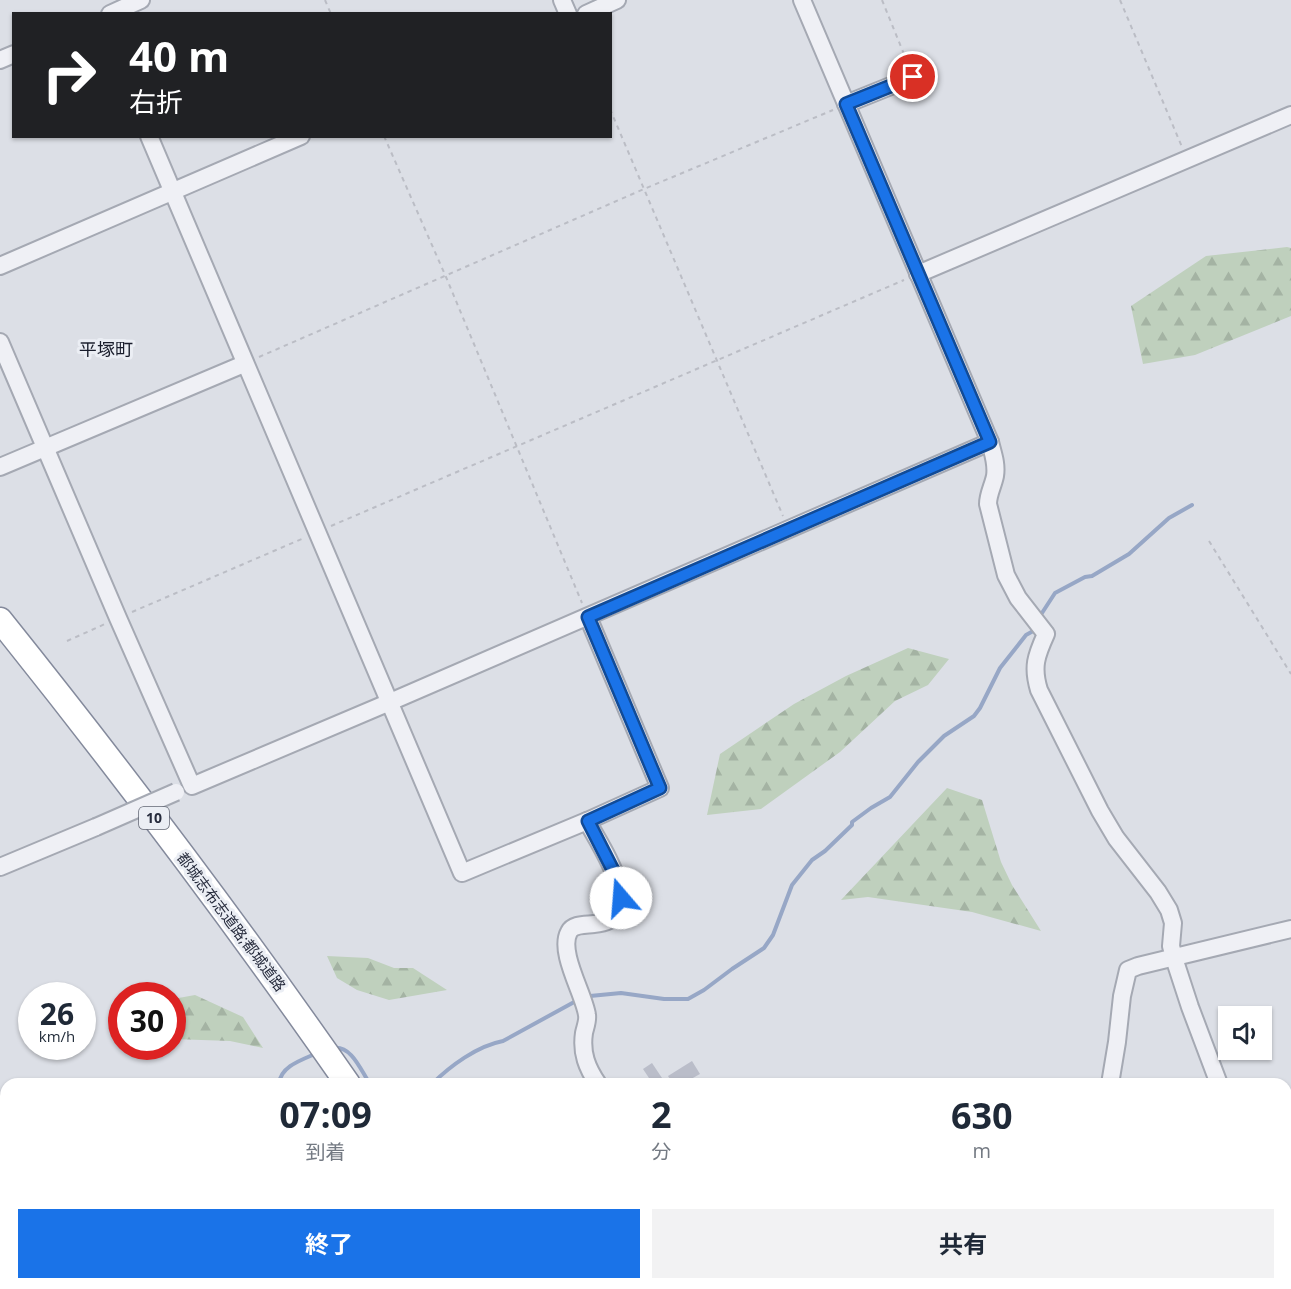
<!DOCTYPE html>
<html lang="ja">
<head>
<meta charset="utf-8">
<style>
  body { margin:0; font-family:"Open Sans","Noto Sans JP",sans-serif; background:#f2f2f3; color:#1f2937; height:100vh; display:flex; flex-direction:column; font-size:22px; white-space:nowrap }
  * { box-sizing:border-box; margin:0 }
  p { font-size:20px; color:#747a83 }
  .icon { flex:none; width:33px; height:33px; fill:none; stroke:currentColor; stroke-width:2; stroke-linecap:round; stroke-linejoin:round }
  .map { position:relative; flex:1; overflow:hidden }
  .drawer { position:absolute; left:0px; top:1078px; width:1292px; height:212px; display:flex; flex-direction:column; background:#fff; border-radius:18px 18px 0 0; box-shadow:0 2px 4px #0004 }
  .drawer>* { flex:none }
  .banner { position:absolute; left:12px; top:12px; width:600px; height:126px; border-radius:0px; box-shadow:0 2px 4px #0004; background:#202124; color:#fff; overflow:hidden }
  .tools { position:absolute; left:1218px; top:1006px; display:grid; gap:12px }
  .tools a { display:grid; place-items:center; width:54px; height:54px; border-radius:0px; background:#fff; box-shadow:0 2px 4px #0004; font-size:30px }
  .speed { position:absolute; left:18px; top:982px; display:flex; gap:12px; font-size:30px; font-weight:700; text-align:center }
  .speed>* { display:grid; place-content:center; width:78px; height:78px; border-radius:50%; background:#fff; box-shadow:0 2px 4px #0004; line-height:1 }
  .speed small { font-size:15px; font-weight:400 }
  .speed .limit { border:9px solid #d22; background:#fff; color:#111 }
  .pin { position:absolute; display:grid; place-items:center; width:51px; height:51px; color:#fff; margin:-26px; border:3px solid #fff; border-radius:50%; box-shadow:0 2px 6px #0007 }
  .me { position:absolute; width:66px; margin:-33px; rotate:342deg; stroke-linejoin:round; filter:drop-shadow(0 0 4px #0008) }
  .turn { display:flex; align-items:center; gap:21px; height:126px; padding:0 18px; font-size:27px }
  .turn .icon { width:78px; height:78px; stroke-width:2.5 }
  .turn b { display:block; font-size:42px; line-height:51px }
  .eta { display:flex; justify-content:space-evenly; align-items:center; height:102px; text-align:center }
  .eta b { font-size:36px; font-weight:700; line-height:42px }
  .cta { display:flex; gap:12px; margin-top:auto; padding:12px 18px }
  .cta a { flex:1; height:69px; border-radius:0px; background:#1a73e8; color:#fff; font-size:24px; font-weight:700; line-height:69px; text-align:center }
  .cta a+a { background:#f2f2f3; color:#1f2937 }
  .map>svg:first-child { display:block }
  .forest { fill:url(#forest-firs) }
  .lines { fill:none; stroke-linecap:round; stroke-linejoin:round }
  .stream { stroke:#97a7c6; stroke-width:4 }
  .building { fill:#babdc9 }
  .minor-casing { stroke:#a5a9b3; stroke-width:20 }
  .highway-casing { stroke:#848a9c; stroke-width:27 }
  .path { stroke:#bbbdc5; stroke-width:2; stroke-dasharray:4.5 4.5; stroke-linecap:butt }
  .minor { stroke:#eff0f5; stroke-width:16 }
  .highway { stroke:#fff; stroke-width:24 }
  .minor-bridge-casing { stroke:#a5a9b3; stroke-width:20; stroke-linecap:butt }
  .minor-bridge { stroke:#eff0f5; stroke-width:16 }
  .route-casing { stroke:#114b97; stroke-width:15 }
  .route { stroke:#1a73e8; stroke-width:10 }
  .labels { text-anchor:middle; stroke-width:6; stroke-linejoin:round; paint-order:stroke }
  .shield { fill:#ebeef4; stroke:#616673; stroke-width:1.5 }
  .shield-label { font-size:14px; font-weight:bold; fill:#262b3c }
  .street-label { font-size:15px; fill:#262b3c; stroke:#ebeef4 }
  .quarter-label { font-size:18px; fill:#191d2c; stroke:#ebeef4 }
</style>
</head>
<body>
<div class="map">
<svg width="1291" height="1289" viewBox="0 0 1291 1289">
  <defs>
    <pattern id="forest-firs" width="22" height="20" patternUnits="userSpaceOnUse" patternTransform="scale(1.5)"><rect width="22" height="20" fill="#bfd0bd"/><path d="M5 1l3.5 6h-7zM16 11l3.5 6h-7z" fill="#a4b3a3"/></pattern>
  </defs>
  <rect width="100%" height="100%" fill="#dcdfe6"/>
  <g class="forest">
    <polygon points="1287,247 1291,248 1291,316 1195,355 1143,364 1131,306 1206,256"/>
    <polygon points="908,648 949,659 928,685 895,701 840,752 761,809 707,815 720,754 794,704 846,676"/>
    <polygon points="947,788 982,800 1001,862 1012,885 1041,931 972,912 868,897 841,900"/>
    <polygon points="327,956 368,958 394,968 413,968 447,990 389,1000 357,990 337,978"/>
    <polygon points="195,995 243,1017 263,1048 230,1041 173,1039 173,999"/>
  </g>
  <g class="lines">
    <g class="stream">
      <polyline points="1042,613 1055,593 1085,577 1092,576 1129,554 1169,518 1192,505"/>
      <polyline points="590,996 621,993 664,999 688,999 704,990 732,969 764,948 773,935 792,885 812,860 825,851 852,825 852,822 871,808 890,797 918,762 944,736 974,716 980,708 1000,668 1026,635 1035,630"/>
      <path d="M 333,1048 C 352,1045 361,1071 370,1084"/>
      <path d="M 279,1084 C 280,1067 301,1060 315,1054"/>
      <path d="M 432,1084 C 450,1066 477,1046 503,1041 L 576,1001"/>
      <polyline points="0,1289 6,1277"/>
    </g>
  </g>
  <g class="building">
    <polygon points="692,1061 700,1074 682,1084 673,1084 668,1076"/>
    <polygon points="652,1063 662,1078 653,1084 643,1069"/>
  </g>
  <g class="lines">
    <g class="minor-casing">
      <g id="minor">
        <polyline points="562,0 568,14"/>
        <path d="M 802,0 L 990,442 C 993,454 997,464 995,476 C 993,486 988,494 988,504 L 1006,575 L 1018,598 L 1046,634 C 1036,656 1032,667 1039,690 L 1100,811 L 1116,838 L 1158,892 L 1169,910 L 1173,923 L 1171,946 L 1174,958 L 1190,1007 L 1219,1084"/>
        <polyline points="110,14 141,0"/>
        <polyline points="586,14 617,0"/>
        <polyline points="0,60 14,54"/>
        <polyline points="846,104 913,77"/>
        <polyline points="149,136 462,873 587,821 660,788 588,617"/>
        <polyline points="0,266 301,136"/>
        <polyline points="918,274 1291,115"/>
        <polyline points="0,342 118,618 192,786 390,702 990,442"/>
        <polyline points="0,467 244,364"/>
        <path d="M 587,821 C 601,847 651,919 594,924 C 585,925 573,924 569,932 C 558,952 584,994 587,1015 C 588,1021 585,1028 584,1033 C 581,1053 587,1068 598,1084"/>
        <polyline points="0,867 96,827"/>
        <polyline points="1110,1084 1117,1042 1122,996 1128,970 1138,966 1291,929"/>
        <polyline points="1286,1260 1291,1275"/>
        <polyline points="737,1284 740,1289"/>
        <polyline points="919,1284 922,1289"/>
        <polyline points="1153,1284 1156,1289"/>
        <polyline points="852,1289 859,1284"/>
        <polyline points="954,1289 958,1284"/>
      </g>
    </g>
    <g class="highway-casing">
      <g id="highway">
        <path d="M 0,620 C 121,771 238,926 348,1084"/>
        <polyline points="482,1284 485,1289"/>
      </g>
    </g>
    <g class="path">
      <polyline points="325,0 331,14"/>
      <polyline points="882,0 908,64"/>
      <polyline points="1120,0 1182,147"/>
      <polyline points="610,109 783,516"/>
      <polyline points="384,136 446,277 582,603"/>
      <polyline points="259,357 644,189 833,110"/>
      <polyline points="331,526 904,280"/>
      <polyline points="1209,541 1291,674"/>
      <polyline points="132,612 304,538"/>
      <polyline points="67,641 105,624"/>
    </g>
    <use href="#minor" class="minor"/>
    <use href="#highway" class="highway"/>
    <g class="minor-bridge-casing">
      <polyline id="minor-bridge" points="96,827 176,792"/>
    </g>
    <use href="#minor-bridge" class="minor-bridge"/>
  </g>
  <g class="lines">
    <g class="route-casing">
      <polyline id="route" points="621,898 618,880 588,821 660,788 588,617 990,442 846,104 913,77"/>
    </g>
    <use href="#route" class="route"/>
  </g>
  <g class="labels">
    <rect class="shield" x="139" y="807" width="30" height="22" rx="4.5"/>
    <g class="shield-label">
      <text x="154" y="823">10</text>
    </g>
    <g class="street-label">
      <text transform="translate(231 922) rotate(53)" y="5">都城志布志道路;都城道路</text>
    </g>
    <g class="quarter-label">
      <text x="106" y="356">平塚町</text>
    </g>
  </g>
</svg>
<div class="tools">
<a><svg class="icon" aria-label="sound" viewBox="0 0 24 24"><path d="M4 9h4l5-4v14l-5-4H4zM17 9q2 3 0 6"/></svg></a>
</div>
<div class="speed"><div>26<small>km/h</small></div><div class="limit">30</div></div>
<div class="pin" style="left:913px;top:77px;background:#d93025"><svg class="icon" aria-label="arrive" viewBox="0 0 24 24"><path d="M6 21V4h12l-3 4 3 4H6"/></svg></div>
<svg class="me" style="left:621px;top:898px" viewBox="-20 -20 40 40"><circle r="19" fill="#fff"/><path d="M0-13L10 11 0 6-10 11z" fill="#1a73e8"/></svg>
<div class="banner">
<div class="turn"><svg class="icon" aria-label="right" viewBox="0 0 24 24"><path d="M7 20v-9h11M14 6l5 5-5 5"/></svg><div><b>40 m</b>右折</div></div>
</div>
<section class="drawer">
<div class="eta">
<div><b>07:09</b><p>到着</p></div>
<div><b>2</b><p>分</p></div>
<div><b>630</b><p>m</p></div>
</div>
<div class="cta"><a>終了</a><a>共有</a></div>
</section>
</div>
</body>
</html>
